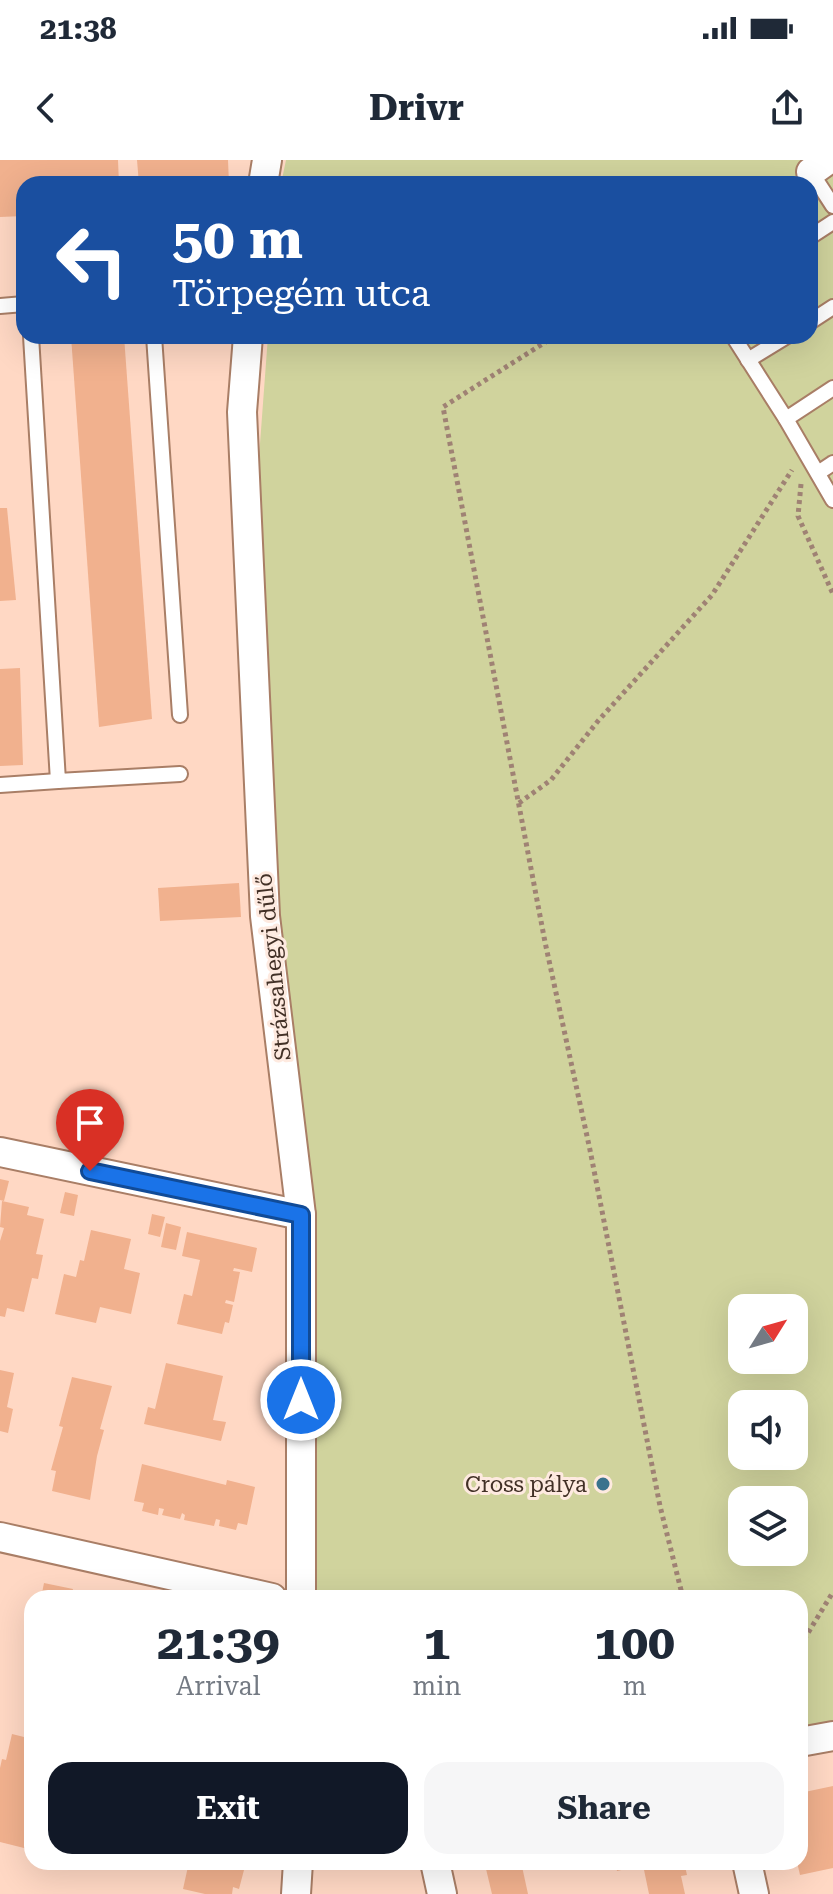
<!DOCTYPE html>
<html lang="en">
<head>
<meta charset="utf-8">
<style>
  body { margin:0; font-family:"Roboto Serif",serif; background:#f6f6f7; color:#1f2937; height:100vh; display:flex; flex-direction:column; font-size:30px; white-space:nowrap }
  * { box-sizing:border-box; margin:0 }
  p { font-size:26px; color:#747a83 }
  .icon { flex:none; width:44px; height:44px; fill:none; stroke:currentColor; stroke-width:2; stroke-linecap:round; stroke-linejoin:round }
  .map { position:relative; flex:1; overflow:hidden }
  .side { position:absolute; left:24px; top:1430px; width:784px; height:280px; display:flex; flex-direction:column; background:#fff; border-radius:24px; box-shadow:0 8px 32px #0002 }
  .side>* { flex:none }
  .top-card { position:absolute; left:16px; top:16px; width:802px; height:168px; border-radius:24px; box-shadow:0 8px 32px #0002; background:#1a4fa0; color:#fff; overflow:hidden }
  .needle { width:52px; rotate:53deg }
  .controls { position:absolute; left:728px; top:1134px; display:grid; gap:16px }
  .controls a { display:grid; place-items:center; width:80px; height:80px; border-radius:16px; background:#fff; box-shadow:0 8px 32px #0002; font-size:40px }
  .pin { position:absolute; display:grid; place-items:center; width:68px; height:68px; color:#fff; margin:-82px -34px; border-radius:50% 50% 50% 0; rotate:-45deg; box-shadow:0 0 8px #0007 }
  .pin .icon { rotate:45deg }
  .me { position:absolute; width:88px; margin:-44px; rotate:0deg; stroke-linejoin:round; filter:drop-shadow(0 0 6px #0008) }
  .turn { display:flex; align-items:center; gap:28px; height:168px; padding:0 24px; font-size:36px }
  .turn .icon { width:104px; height:104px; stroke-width:2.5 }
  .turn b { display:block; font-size:56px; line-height:68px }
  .eta { display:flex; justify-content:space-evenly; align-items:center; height:136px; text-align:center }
  .eta b { font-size:48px; font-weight:700; line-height:56px }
  .primary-button { display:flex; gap:16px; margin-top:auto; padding:16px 24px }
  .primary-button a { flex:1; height:92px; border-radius:24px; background:#111827; color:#fff; font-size:32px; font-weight:700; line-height:92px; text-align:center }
  .primary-button a+a { background:#f6f6f7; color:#1f2937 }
  .status { display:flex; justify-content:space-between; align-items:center; height:56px; padding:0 40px; background:#fff; direction:ltr }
  .status svg { height:22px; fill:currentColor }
  header { display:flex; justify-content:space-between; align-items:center; height:104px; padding:0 24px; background:#fff; font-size:36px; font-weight:700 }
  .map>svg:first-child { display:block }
  .green { fill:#d0d39d; fill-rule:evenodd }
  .building { fill:#f1b18e }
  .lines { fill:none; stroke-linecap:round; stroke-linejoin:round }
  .service-casing { stroke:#a97e66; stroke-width:18 }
  .minor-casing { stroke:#a97e66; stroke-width:32 }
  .path { stroke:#9f8274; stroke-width:5; stroke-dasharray:4 4; stroke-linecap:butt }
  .service { stroke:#fff; stroke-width:14 }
  .minor { stroke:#fff; stroke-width:28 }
  .route-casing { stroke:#114b97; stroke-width:20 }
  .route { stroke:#1a73e8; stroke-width:14 }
  .poi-dot { fill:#3a738d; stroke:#feeae0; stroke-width:3 }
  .labels { text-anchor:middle; stroke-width:6; stroke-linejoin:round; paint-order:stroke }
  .street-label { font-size:22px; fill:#423026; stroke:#feeae0 }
  .poi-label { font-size:22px; fill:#423026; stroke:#feeae0; text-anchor:end }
</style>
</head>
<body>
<div class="status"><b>21:38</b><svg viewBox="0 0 49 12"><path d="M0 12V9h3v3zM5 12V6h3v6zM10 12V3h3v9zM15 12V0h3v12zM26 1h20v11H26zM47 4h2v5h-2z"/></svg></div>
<header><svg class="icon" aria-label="back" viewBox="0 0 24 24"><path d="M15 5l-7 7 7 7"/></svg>Drivr<svg class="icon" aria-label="share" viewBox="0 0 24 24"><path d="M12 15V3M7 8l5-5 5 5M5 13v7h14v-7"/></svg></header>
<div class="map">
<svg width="833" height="1734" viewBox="0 0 833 1734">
  <rect width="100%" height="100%" fill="#ffd8c4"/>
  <path class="green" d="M 286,0 L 833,0 L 833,1576 L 800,1582 L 800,1438 L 301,1438 L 301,1055 L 265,756 L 259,297 L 268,176 L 810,176 L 810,24 L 281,24 ZM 742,1148 L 794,1148 L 794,1200 L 742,1200 ZM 742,1244 L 794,1244 L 794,1296 L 742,1296 ZM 742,1340 L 794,1340 L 794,1392 L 742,1392 Z"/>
  <g class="building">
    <polygon points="0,0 118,0 119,24 24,24 24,56 0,57"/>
    <polygon points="137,0 228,0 229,24 139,24"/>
    <polygon points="71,176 124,176 152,559 99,567"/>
    <polygon points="0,348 7,348 16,440 0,441"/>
    <polygon points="20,508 23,605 0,606 0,509"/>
    <polygon points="239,723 241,757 160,761 158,728"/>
    <polygon points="0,1019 9,1021 4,1041 0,1040"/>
    <polygon points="65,1032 78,1035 74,1056 60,1053"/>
    <polygon points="2,1041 29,1047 27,1055 44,1059 36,1094 43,1095 38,1119 32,1118 24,1152 7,1148 5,1157 0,1156 0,1081 4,1068 0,1067"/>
    <polygon points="152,1054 165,1057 160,1077 148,1074"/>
    <polygon points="166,1063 181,1067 176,1090 161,1087"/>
    <polygon points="91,1070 131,1079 124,1109 140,1113 131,1154 100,1147 96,1163 55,1154 64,1114 76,1117 80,1100 84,1101"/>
    <polygon points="187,1072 257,1088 252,1112 234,1108 233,1111 240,1112 234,1142 226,1140 225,1143 233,1145 229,1163 225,1162 222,1174 177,1164 184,1134 192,1136 200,1100 182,1096"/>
    <polygon points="166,1203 223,1216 213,1260 226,1262 221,1281 144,1264 148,1247 155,1249"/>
    <polygon points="0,1210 14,1213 7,1247 13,1249 8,1273 0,1271"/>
    <polygon points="72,1217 112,1226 100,1269 104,1270 97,1296 90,1340 52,1331 56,1311 51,1310 63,1267 59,1266"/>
    <polygon points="142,1304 226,1325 227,1320 255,1327 247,1365 238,1363 236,1370 219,1366 220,1360 216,1359 214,1366 184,1360 185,1355 182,1353 180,1359 162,1355 164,1349 159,1348 158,1355 142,1351 144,1343 134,1341"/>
    <polygon points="44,1423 73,1429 71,1438 41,1438"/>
    <polygon points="31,1463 32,1463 32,1531 27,1529 30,1515 24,1514 30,1486 26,1485"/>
    <polygon points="12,1574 32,1579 32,1690 0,1682 0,1608 2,1599 6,1600"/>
    <polygon points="833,1626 833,1708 800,1715 797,1702 800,1702 800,1633"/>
    <polygon points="189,1702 239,1702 237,1708 244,1710 239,1729 233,1727 232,1734 205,1734 183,1729"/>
    <polygon points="521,1702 528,1734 492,1734 486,1709"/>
    <polygon points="615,1702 684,1702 687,1715 681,1716 685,1734 649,1734 643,1705 617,1711"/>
  </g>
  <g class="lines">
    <g class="service-casing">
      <g id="service">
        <polyline points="811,12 833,46"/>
        <polyline points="810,77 833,62"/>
        <polyline points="0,146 24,144"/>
        <polyline points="810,162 833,147"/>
        <polyline points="31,176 58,621 180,614"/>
        <polyline points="154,176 180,555"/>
        <polyline points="733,176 786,259 833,340"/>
        <polyline points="748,200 787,176"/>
        <polyline points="786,259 833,228"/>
        <polyline points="818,313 833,303"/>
        <polyline points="0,625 58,621"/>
      </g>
    </g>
    <g class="minor-casing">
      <g id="minor">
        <polyline points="811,12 828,0"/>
        <polyline points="263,24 267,0"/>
        <polyline points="248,176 242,252 265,756 301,1055 301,1438"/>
        <polyline points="0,992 301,1055"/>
        <polyline points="0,1377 272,1438"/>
        <polyline points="800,1582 833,1576"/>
        <polyline points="435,1702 442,1734"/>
        <polyline points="747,1702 754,1734"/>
        <polyline points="296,1734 298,1702"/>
      </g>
    </g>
    <g class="path">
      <polyline points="555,176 443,247 545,782 590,990 660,1346 683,1438"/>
      <polyline points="801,324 798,356 833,434"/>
      <polyline points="519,643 551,620 598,561 712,435 792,310"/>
      <polyline points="800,1486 833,1432"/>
    </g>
    <use href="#service" class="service"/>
    <use href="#minor" class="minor"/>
  </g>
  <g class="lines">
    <g class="route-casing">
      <polyline id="route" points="90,1011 301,1055 301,1240"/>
    </g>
    <use href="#route" class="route"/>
  </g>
  <circle class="poi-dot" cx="603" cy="1324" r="8"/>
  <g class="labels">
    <g class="street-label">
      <text transform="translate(273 807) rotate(-96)" y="8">Strázsahegyi dűlő</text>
    </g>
    <g class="poi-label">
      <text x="587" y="1332">Cross pálya</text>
    </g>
  </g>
</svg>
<div class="controls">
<a><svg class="needle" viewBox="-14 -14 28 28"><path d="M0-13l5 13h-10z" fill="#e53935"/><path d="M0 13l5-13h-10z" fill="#747a83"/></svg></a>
<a><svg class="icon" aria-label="sound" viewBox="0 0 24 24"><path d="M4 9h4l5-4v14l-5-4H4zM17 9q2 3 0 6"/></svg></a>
<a><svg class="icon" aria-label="layers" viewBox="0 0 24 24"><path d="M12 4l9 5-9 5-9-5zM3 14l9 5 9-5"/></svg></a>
</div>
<div class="pin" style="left:90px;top:1011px;background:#d93025"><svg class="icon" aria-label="arrive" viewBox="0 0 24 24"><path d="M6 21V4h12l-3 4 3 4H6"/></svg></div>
<svg class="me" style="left:301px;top:1240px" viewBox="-20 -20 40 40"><circle r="17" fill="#1a73e8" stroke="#fff" stroke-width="3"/><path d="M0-11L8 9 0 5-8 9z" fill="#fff"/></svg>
<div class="top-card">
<div class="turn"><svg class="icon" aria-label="left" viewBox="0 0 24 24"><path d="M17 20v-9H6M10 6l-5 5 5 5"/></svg><div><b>50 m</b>Törpegém utca</div></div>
</div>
<section class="side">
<div class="eta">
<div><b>21:39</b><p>Arrival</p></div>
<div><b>1</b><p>min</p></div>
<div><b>100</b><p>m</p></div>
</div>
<div class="primary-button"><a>Exit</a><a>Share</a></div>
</section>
</div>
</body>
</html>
